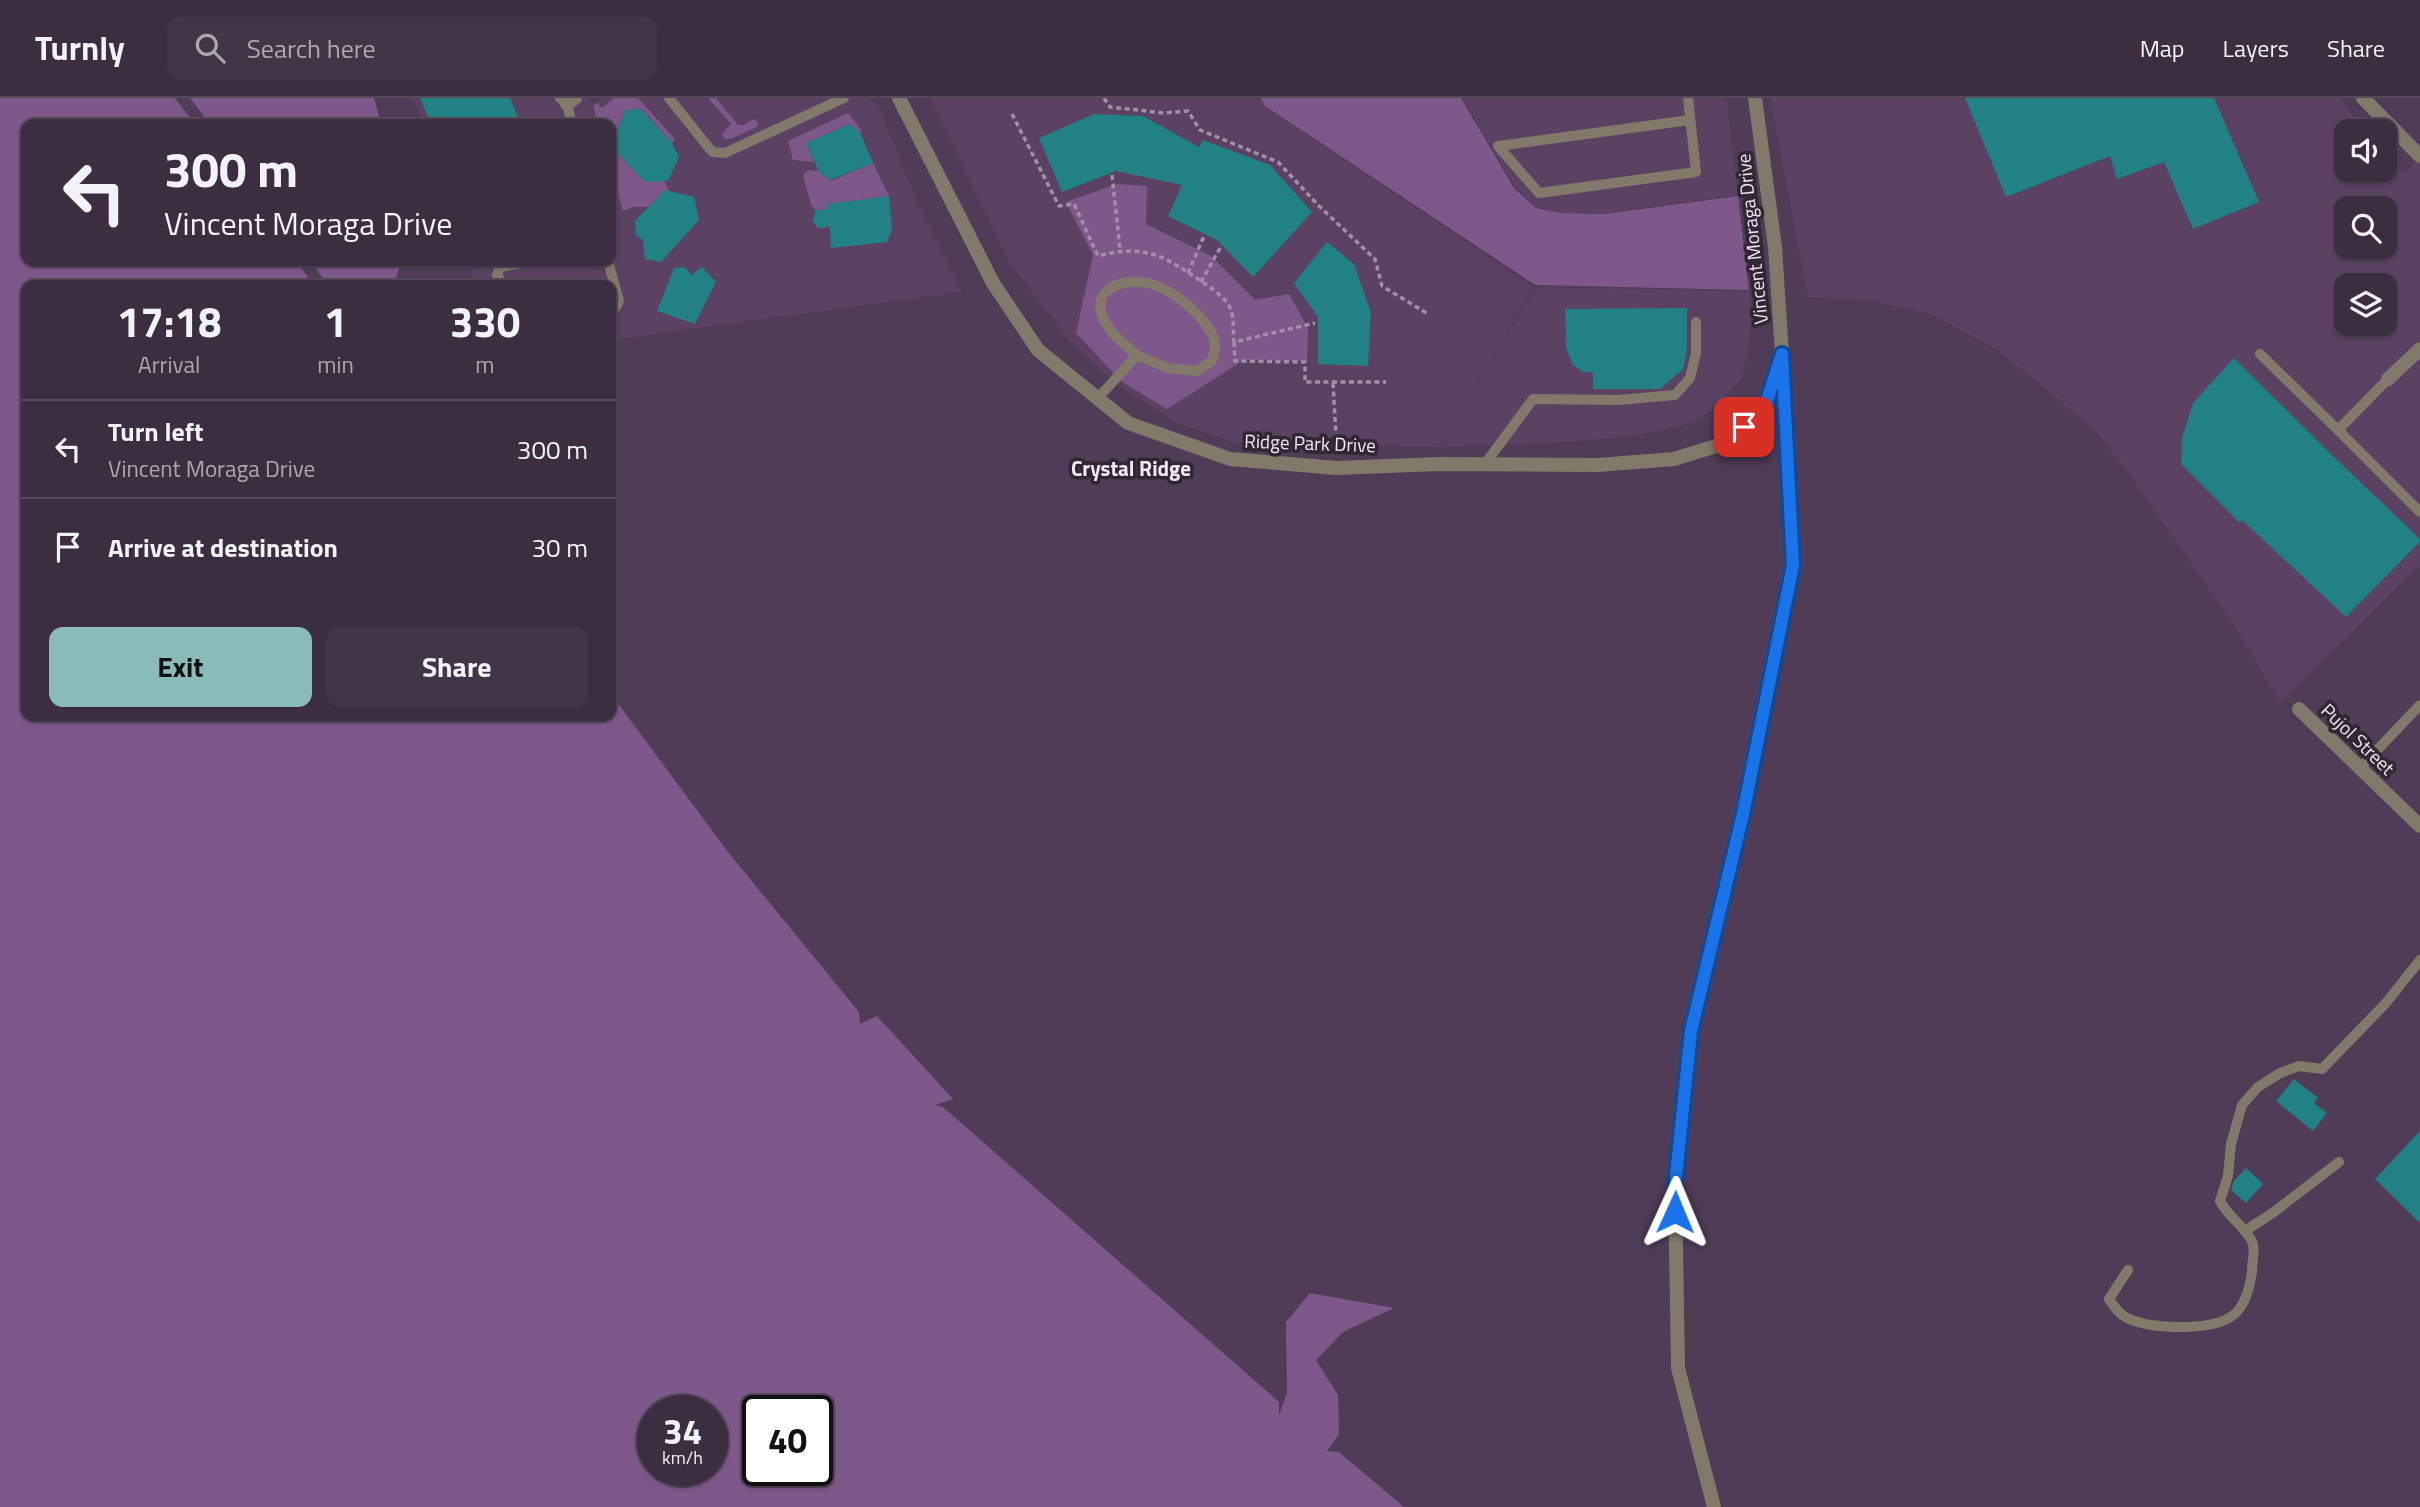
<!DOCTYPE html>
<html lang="en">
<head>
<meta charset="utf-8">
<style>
  body { margin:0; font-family:"Titillium Web",sans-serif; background:#433548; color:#f1f3f6; height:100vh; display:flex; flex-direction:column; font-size:26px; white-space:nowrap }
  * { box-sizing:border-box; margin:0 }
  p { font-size:23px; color:#aca8b1 }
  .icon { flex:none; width:38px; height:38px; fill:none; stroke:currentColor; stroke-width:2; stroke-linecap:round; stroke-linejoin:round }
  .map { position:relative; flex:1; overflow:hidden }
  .details { position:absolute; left:21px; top:182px; width:595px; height:441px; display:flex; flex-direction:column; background:#3c2d41; border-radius:14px; box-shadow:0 2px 5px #0004,0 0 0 2px #55495a }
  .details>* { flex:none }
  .hud { position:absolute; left:21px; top:21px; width:595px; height:147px; border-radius:14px; box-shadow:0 2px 5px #0004,0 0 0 2px #55495a; background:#3c2d41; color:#f1f3f6; overflow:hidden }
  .controls { position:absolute; left:2334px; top:21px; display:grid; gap:14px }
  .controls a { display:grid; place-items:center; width:63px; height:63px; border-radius:14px; background:#3c2d41; box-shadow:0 2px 5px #0004,0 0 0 2px #55495a; font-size:35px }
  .speed { position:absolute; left:637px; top:1297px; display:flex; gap:14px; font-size:35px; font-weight:700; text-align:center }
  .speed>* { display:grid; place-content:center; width:91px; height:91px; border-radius:50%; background:#3c2d41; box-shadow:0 2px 5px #0004,0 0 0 2px #55495a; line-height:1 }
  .speed small { font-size:18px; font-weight:400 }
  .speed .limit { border:4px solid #111; border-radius:10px; background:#fff; color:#111 }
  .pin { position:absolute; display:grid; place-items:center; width:60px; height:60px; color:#fff; margin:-30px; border-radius:14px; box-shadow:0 4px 10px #0006 }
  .me { position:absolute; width:77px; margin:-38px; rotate:1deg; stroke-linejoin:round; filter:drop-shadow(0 0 5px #0008) }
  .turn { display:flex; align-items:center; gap:24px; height:147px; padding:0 28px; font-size:32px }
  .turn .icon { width:91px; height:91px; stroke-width:2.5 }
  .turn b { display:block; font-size:49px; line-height:60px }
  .eta { display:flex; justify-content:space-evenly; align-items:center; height:119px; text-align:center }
  .eta b { font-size:42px; font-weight:700; line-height:49px }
  .button { display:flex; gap:14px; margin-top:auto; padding:14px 28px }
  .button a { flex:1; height:80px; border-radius:14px; background:#8bbbb9; color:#111; font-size:28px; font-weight:700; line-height:80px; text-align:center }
  .button a+a { background:#433548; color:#f1f3f6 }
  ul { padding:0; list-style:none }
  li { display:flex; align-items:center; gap:21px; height:98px; padding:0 28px; border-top:2px solid #55495a }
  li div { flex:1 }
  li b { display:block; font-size:26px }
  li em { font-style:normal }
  header { display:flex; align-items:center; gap:42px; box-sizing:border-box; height:98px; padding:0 35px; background:#3c2d41; border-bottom:2px solid #55495a }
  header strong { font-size:33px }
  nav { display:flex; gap:38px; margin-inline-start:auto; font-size:24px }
  .search { width:490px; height:63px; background:#433548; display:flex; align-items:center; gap:18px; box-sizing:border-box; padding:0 24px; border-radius:14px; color:#aca8b1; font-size:26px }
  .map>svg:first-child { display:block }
  .built { fill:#5b4263; fill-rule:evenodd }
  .green { fill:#7e588a; fill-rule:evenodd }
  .building { fill:#218184 }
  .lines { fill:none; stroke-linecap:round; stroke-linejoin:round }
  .path { stroke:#a190a6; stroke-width:3.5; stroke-dasharray:5 3.5; stroke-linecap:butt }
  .service { stroke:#82796b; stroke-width:10 }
  .minor { stroke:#82796b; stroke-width:14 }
  .tertiary { stroke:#82796b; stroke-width:14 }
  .route-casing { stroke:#114b97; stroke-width:18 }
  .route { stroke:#1a73e8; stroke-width:12 }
  .labels { text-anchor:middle; stroke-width:7; stroke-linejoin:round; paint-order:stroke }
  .street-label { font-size:19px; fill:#f3e6f7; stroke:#312733 }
  .neighbourhood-label { font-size:21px; font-weight:bold; fill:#f3e6f7; stroke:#312733 }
</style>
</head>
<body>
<header>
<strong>Turnly</strong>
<div class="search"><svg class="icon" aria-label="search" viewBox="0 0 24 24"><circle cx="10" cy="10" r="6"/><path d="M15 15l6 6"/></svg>Search here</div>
<nav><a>Map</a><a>Layers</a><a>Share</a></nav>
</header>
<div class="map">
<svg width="2420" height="1409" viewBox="0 0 2420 1409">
  <rect width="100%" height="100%" fill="#503c57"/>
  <g class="built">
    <polygon points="413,0 589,0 593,7 602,0 869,0 878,8 883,19 916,102 962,194 611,242 611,187 473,187 473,163 611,163 611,26 424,26"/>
    <polygon points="930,0 1258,0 1264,8 1533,189 1442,349 1235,345 1177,325 1113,284 1069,242 1010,165"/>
    <polygon points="1462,0 1726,0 1738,97 1604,115 1560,115 1536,109 1515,89"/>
    <path d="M 1770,0 L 2339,0 L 2364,33 L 2347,33 L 2347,72 L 2385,72 L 2385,56 L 2405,75 L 2420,59 L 2420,467 L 2280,604 L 2235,528 L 2123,367 L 2097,335 L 2050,294 L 1999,253 L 1932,216 L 1868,202 L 1808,199 ZM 2347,110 L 2385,110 L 2385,149 L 2347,149 ZM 2347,187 L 2385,187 L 2385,226 L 2347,226 Z"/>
    <polygon points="1535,189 1750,193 1751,227 1748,255 1741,281 1714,312 1691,325 1661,332 1624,339 1580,343 1443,349"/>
  </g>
  <g class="green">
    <path d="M 0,0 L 175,0 L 195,26 L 26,26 L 26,163 L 296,163 L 314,187 L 26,187 L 26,618 L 611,618 L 611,596 L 728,754 L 859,914 L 860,926 L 877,918 L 953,1001 L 935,1007 L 943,1009 L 1279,1304 L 1279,1317 L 1287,1295 L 1286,1224 L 1310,1195 L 1394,1210 L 1343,1234 L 1316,1262 L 1338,1297 L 1339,1336 L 1327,1353 L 1339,1354 L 1404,1409 L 0,1409 ZM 653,1312 L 712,1312 L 712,1372 L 653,1372 ZM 758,1312 L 817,1312 L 817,1372 L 758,1372 Z"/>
    <polygon points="190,0 374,0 381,26 210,26"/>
    <polygon points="614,0 638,0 675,41 672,45 642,11 625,13 620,25 623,30 617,36 612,50 645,84 663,81 669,93 665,92 648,109 633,109 623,113 611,70 611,26 598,26 593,8 597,5 602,10"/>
    <polygon points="708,0 716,0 738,27 744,27 753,21 758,25 757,29 730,41 724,41 722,36 731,26"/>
    <polygon points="1260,0 1461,0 1514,90 1536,110 1560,115 1604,116 1738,98 1749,192 1535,187 1265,8"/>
    <polygon points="848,15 861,32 861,36 850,26 806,45 814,64 793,62 788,43"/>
    <polygon points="873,65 889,98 828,106 828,111 816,112 811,107 803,77 808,72 821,73 821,76 831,83"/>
    <polygon points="1117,86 1147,88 1146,126 1211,158 1255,202 1289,196 1308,230 1307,263 1244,262 1167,311 1121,283 1076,235 1093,157 1066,104"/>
    <polygon points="310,163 402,163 393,187 328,187"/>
  </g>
  <g class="building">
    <polygon points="420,0 510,0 521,26 431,26"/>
    <polygon points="1965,0 2214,0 2259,104 2193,131 2164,64 2117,81 2110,58 2006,99"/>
    <polygon points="641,11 672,45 679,59 668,83 645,84 612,49 625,12"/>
    <polygon points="1094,16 1143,18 1199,49 1203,42 1270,67 1312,114 1253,179 1217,142 1168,118 1182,87 1116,73 1062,94 1039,40"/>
    <polygon points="850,26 861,36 873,65 830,82 819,74 806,45"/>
    <polygon points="665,92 694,99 699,122 661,164 645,161 643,142 636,137 635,123"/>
    <polygon points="889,98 892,131 887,144 831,150 830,129 818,130 812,122 816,112 828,111 827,106"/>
    <polygon points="1327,144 1354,166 1371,215 1368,268 1318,266 1318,219 1294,185"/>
    <polygon points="685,169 691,177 702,169 716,184 695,226 657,213 674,170"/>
    <polygon points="1687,210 1687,253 1683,271 1660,291 1593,291 1593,274 1583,274 1573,267 1566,250 1565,211"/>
    <polygon points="2234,260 2333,358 2420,441 2420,444 2346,519 2242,422 2240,425 2181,366 2182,340 2193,305"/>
    <polygon points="2294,981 2318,1000 2314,1005 2327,1015 2313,1033 2276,1003"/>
    <polygon points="2420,1033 2420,1125 2375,1081"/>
    <polygon points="2246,1070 2263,1086 2246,1105 2231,1092 2234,1083"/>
  </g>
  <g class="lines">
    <g class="path">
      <polyline points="1104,0 1110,9 1164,15 1188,13 1200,32 1278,64 1319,108 1375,161 1382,188 1428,216"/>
      <path d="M 1012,16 L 1059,108 L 1074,106 L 1098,158 C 1147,145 1165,159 1204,185 C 1213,191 1227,201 1231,212 C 1234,221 1233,235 1234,244 L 1315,225"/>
      <polyline points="1112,77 1120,151"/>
      <polyline points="1188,175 1204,138"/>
      <polyline points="1201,184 1220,150"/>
      <polyline points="1234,244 1235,263 1305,264 1305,284 1386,284"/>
      <polyline points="1333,285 1337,356"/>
    </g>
    <g class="service">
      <polyline points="560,0 567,6 572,26"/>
      <polyline points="669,0 709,50 713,54 725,55 844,0"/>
      <polyline points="1688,0 1696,74 1539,95 1498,48 1690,22"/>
      <polyline points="608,163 619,203 616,209 611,210"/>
      <polyline points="504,187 497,177 500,169 532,163"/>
      <polyline points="2260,256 2338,332"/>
      <polyline points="2388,281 2338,332 2420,414"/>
      <path d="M 1098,300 L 1137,257 L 1168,270 L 1197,273 L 1212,263 C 1213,258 1215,252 1215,247 C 1215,238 1206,226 1200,219 C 1186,204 1168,190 1147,185 C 1126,180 1092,190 1102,217 C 1108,234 1124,246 1137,257"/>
      <polyline points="1485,366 1533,301 1618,302 1675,297 1690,280 1696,255 1696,224"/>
      <polyline points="2360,670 2420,607"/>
      <polyline points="2245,1133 2274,1114 2339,1064"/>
      <path d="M 2128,1172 L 2109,1201 C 2114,1209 2119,1216 2127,1220 C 2150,1231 2206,1233 2229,1220 C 2245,1211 2250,1190 2252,1173 C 2252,1165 2255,1153 2253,1146 C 2248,1131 2228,1119 2220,1103 L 2228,1078 L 2231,1046 L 2242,1007 L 2258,989 L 2280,975 L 2299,968 L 2322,971 L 2386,905 L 2420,862"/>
    </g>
    <g class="minor">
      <polyline points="567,6 575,0"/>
      <polyline points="2388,281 2420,251"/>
      <polyline points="2299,611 2420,728"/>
    </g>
    <g class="tertiary">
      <polyline points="899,0 993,185 1038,252 1128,325 1230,361 1337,370 1438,366 1598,367 1674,361 1729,344 1765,309 1782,256 1775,149 1755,0"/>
      <polyline points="2363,0 2420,58"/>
      <polyline points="1714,1409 1678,1270 1675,1088 1691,933 1743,716 1793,467 1782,265"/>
    </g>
  </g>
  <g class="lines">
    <g class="route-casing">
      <polyline id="route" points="1675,1114 1675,1088 1691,933 1743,716 1793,467 1782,256 1765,309 1744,329"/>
    </g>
    <use href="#route" class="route"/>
  </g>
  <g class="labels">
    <g class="street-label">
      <text transform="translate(1752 141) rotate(-96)" y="7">Vincent Moraga Drive</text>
      <text transform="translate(1310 345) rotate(2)" y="7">Ridge Park Drive</text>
      <text transform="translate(2358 641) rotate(44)" y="7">Pujol Street</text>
    </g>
    <g class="neighbourhood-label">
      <text x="1131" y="378">Crystal Ridge</text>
    </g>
  </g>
</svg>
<div class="controls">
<a><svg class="icon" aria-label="sound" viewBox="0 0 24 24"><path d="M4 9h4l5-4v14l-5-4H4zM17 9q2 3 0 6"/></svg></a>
<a><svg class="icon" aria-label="search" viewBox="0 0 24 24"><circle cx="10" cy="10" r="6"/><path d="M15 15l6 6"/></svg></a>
<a><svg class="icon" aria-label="layers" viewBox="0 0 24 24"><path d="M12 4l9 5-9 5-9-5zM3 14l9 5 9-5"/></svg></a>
</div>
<div class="speed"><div>34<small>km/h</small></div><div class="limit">40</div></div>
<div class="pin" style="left:1744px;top:329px;background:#d93025"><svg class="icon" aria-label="arrive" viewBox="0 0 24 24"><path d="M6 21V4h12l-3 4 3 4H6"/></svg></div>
<svg class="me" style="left:1675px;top:1114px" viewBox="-20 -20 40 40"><path d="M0-17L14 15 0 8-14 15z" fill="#1a73e8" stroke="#fff" stroke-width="4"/></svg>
<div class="hud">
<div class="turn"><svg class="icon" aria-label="left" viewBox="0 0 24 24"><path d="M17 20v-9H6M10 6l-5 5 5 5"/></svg><div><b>300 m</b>Vincent Moraga Drive</div></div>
</div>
<section class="details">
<div class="eta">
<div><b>17:18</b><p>Arrival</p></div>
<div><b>1</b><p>min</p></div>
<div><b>330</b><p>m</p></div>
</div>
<ul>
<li><svg class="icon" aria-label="left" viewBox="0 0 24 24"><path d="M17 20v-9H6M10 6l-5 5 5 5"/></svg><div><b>Turn left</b><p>Vincent Moraga Drive</p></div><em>300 m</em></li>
<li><svg class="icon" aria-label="arrive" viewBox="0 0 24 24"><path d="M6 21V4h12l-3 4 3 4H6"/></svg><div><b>Arrive at destination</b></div><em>30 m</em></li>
</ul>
<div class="button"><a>Exit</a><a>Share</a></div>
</section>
</div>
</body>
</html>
